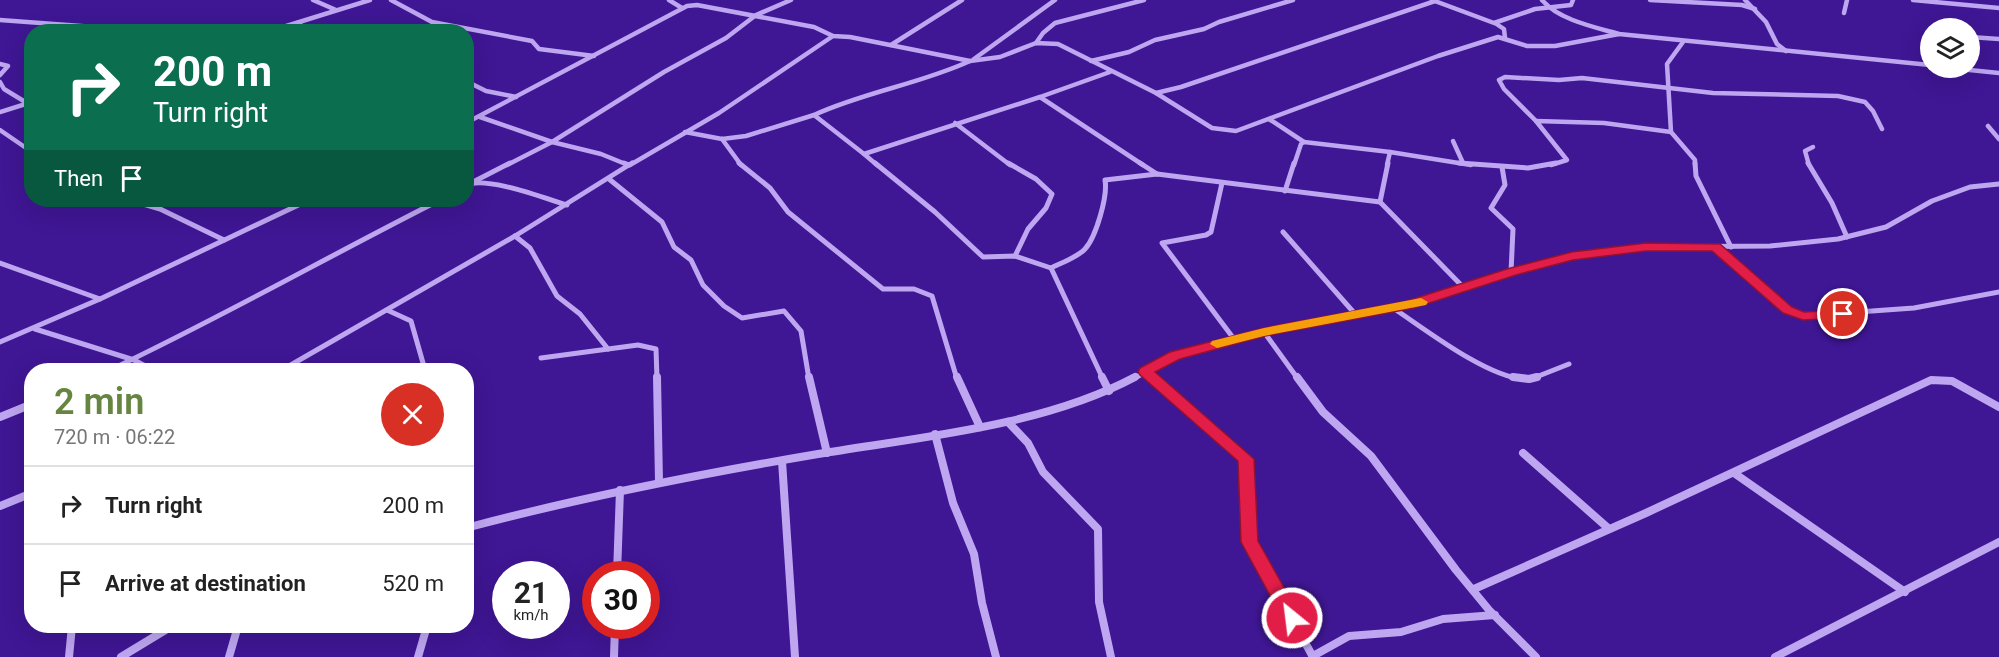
<!DOCTYPE html>
<html lang="en">
<head>
<meta charset="utf-8">
<style>
  body { margin:0; font-family:Roboto,sans-serif; background:#f2f2f2; color:#222; height:100vh; display:flex; flex-direction:column; font-size:22px; white-space:nowrap }
  * { box-sizing:border-box; margin:0 }
  p { font-size:20px; color:#767676 }
  .icon { flex:none; width:33px; height:33px; fill:none; stroke:currentColor; stroke-width:2; stroke-linecap:round; stroke-linejoin:round }
  .map { position:relative; flex:1; overflow:hidden }
  .drawer { position:absolute; left:24px; top:363px; width:450px; height:270px; display:flex; flex-direction:column; background:#fff; border-radius:24px; box-shadow:0 6px 24px #0002 }
  .drawer>* { flex:none }
  .guide { position:absolute; left:24px; top:24px; width:450px; height:183px; border-radius:24px; box-shadow:0 6px 24px #0002; background:#0b6e4f; color:#fff; overflow:hidden }
  .fabs { position:absolute; left:1920px; top:18px; display:grid; gap:12px }
  .fabs a { display:grid; place-items:center; width:60px; height:60px; border-radius:50%; background:#fff; box-shadow:0 6px 24px #0002; font-size:30px }
  .speed { position:absolute; left:492px; top:561px; display:flex; gap:12px; font-size:30px; font-weight:700; text-align:center }
  .speed>* { display:grid; place-content:center; width:78px; height:78px; border-radius:50%; background:#fff; box-shadow:0 6px 24px #0002; line-height:1 }
  .speed small { font-size:15px; font-weight:400 }
  .speed .limit { border:9px solid #d22; background:#fff; color:#111 }
  .pin { position:absolute; display:grid; place-items:center; width:51px; height:51px; color:#fff; margin:-26px; border:3px solid #fff; border-radius:50%; box-shadow:0 2px 6px #0007 }
  .me { position:absolute; width:66px; margin:-33px; rotate:331deg; stroke-linejoin:round; filter:drop-shadow(0 0 4px #0008) }
  .turn { display:flex; align-items:center; gap:21px; height:126px; padding:0 30px; font-size:27px }
  .turn .icon { width:78px; height:78px; stroke-width:2.5 }
  .turn b { display:block; font-size:42px; line-height:51px }
  .then { display:flex; align-items:center; height:57px; padding:0 30px; background:#0003; gap:12px; font-size:22px }
  .round { display:grid; place-items:center; flex:none; width:63px; height:63px; border-radius:32px; background:#f2f2f2 }
  .head { display:flex; align-items:center; justify-content:space-between; height:102px; padding:0 30px }
  h1 { font-size:36px; font-weight:600; line-height:45px; color:#658541 }
  ul { padding:0; list-style:none }
  li { display:flex; align-items:center; gap:18px; height:78px; padding:0 30px; border-top:2px solid #e0e0e0 }
  li div { flex:1 }
  li b { display:block; font-size:22px }
  li em { font-style:normal }
  .map>svg:first-child { display:block }
  .lines { fill:none; stroke-linecap:round; stroke-linejoin:round }
  .street-far2 { stroke:#bea6f1; stroke-width:4.5 }
  .street-far1 { stroke:#bea6f1; stroke-width:5 }
  .street { stroke:#bea6f1; stroke-width:8 }
  .route { fill:#e11d48; stroke:#92132f; stroke-width:1.5 }
  .slow { fill:#f59e0b }
</style>
</head>
<body>
<div class="map">
<svg width="1999" height="657" viewBox="0 0 1999 657">
  <rect width="100%" height="100%" fill="#3f1694"/>
  <g class="lines">
    <g class="street-far2">
      <polyline points="313,0 336,10"/>
      <polyline points="391,0 432,22 532,41 539,49 594,56"/>
      <polyline points="669,0 682,8"/>
      <polyline points="1432,0 1494,23 1535,9 1571,5 1573,0"/>
      <path d="M 1542,0 C 1559,20 1594,27 1619,34 L 1930,65"/>
      <polyline points="1650,0 1742,5 1755,9"/>
      <polyline points="1745,0 1766,22 1777,44 1786,51"/>
      <polyline points="1913,0 1999,8"/>
      <polyline points="1844,13 1847,0"/>
      <polyline points="0,20 135,30 133,32"/>
      <polyline points="297,23 312,32"/>
      <polyline points="1495,23 1504,29 1505,38"/>
      <polyline points="267,32 370,0"/>
      <polyline points="1970,37 1999,39"/>
      <polyline points="1683,42 1667,64 1671,132 1695,160 1695,165"/>
      <polyline points="1036,43 1043,33 1055,23 1144,0"/>
      <polyline points="891,45 962,0"/>
      <polyline points="974,59 1055,0"/>
      <path d="M 970,61 C 920,84 864,92 814,115 L 864,154 L 1040,97 L 1143,165"/>
      <polyline points="1091,61 1129,52 1155,40 1204,29 1219,22 1293,0"/>
      <polyline points="0,64 8,66 0,75"/>
      <polyline points="1950,68 1999,73"/>
      <polyline points="466,81 486,91 516,97"/>
      <polyline points="0,82 4,89 27,103"/>
      <polyline points="1156,93 1181,87 1435,1"/>
      <polyline points="1040,97 1110,72"/>
      <polyline points="0,112 32,102"/>
      <polyline points="480,117 552,142 601,154 628,165"/>
      <polyline points="1269,119 1304,142"/>
      <polyline points="1536,121 1504,89 1499,80 1505,77 1559,80 1582,78 1713,93 1838,96 1865,102 1873,111 1882,129"/>
      <polyline points="466,123 687,6 697,5 814,27 833,36 850,37 970,61 1000,57 1036,43 1058,44 1156,93 1212,128 1236,131 1438,56 1498,37 1527,46 1555,46 1619,34"/>
      <polyline points="955,123 1010,165"/>
      <polyline points="1988,126 1999,139"/>
      <polyline points="0,130 32,152"/>
      <polyline points="685,132 722,139 746,136 814,115"/>
      <polyline points="722,139 741,165"/>
      <polyline points="1453,141 1463,163"/>
      <polyline points="864,154 877,165"/>
      <polyline points="507,165 552,142 664,72 726,38 756,15 791,0"/>
      <polyline points="630,165 719,113 833,36"/>
      <polyline points="1294,165 1301,144 1304,142 1390,152"/>
      <polyline points="1387,165 1390,152 1471,165"/>
      <polyline points="1551,165 1567,160 1536,121 1604,123 1671,132"/>
      <polyline points="1809,165 1805,151 1813,147"/>
    </g>
    <g class="street-far1">
      <polyline points="624,163 629,165"/>
      <polyline points="739,163 770,188 788,212 883,289 914,289 932,296 957,379"/>
      <polyline points="875,163 935,212 983,257 1015,256 1051,268"/>
      <polyline points="1008,163 1036,179 1052,194 1046,208 1028,229 1015,256"/>
      <polyline points="1140,163 1157,174"/>
      <polyline points="1459,163 1528,168 1556,163"/>
      <polyline points="1695,163 1696,176 1731,247"/>
      <polyline points="1808,163 1832,203 1847,237"/>
      <polyline points="1502,167 1505,185 1491,208 1513,229 1511,272"/>
      <polyline points="609,179 662,222 674,247 691,260 703,285 724,306 742,318 784,311 801,331 809,379"/>
      <polyline points="473,182 510,163"/>
      <polyline points="1222,183 1211,232 1206,235 1162,243 1234,339"/>
      <path d="M 466,185 C 487,176 544,198 567,205"/>
      <polyline points="1285,191 1294,163"/>
      <polyline points="130,200 160,209 224,240"/>
      <polyline points="1380,202 1464,288"/>
      <polyline points="1283,232 1356,315"/>
      <polyline points="515,236 530,248 557,296 580,314 608,349"/>
      <polyline points="1716,247 1777,303 1802,316 1914,308 1999,292"/>
      <polyline points="0,263 100,299"/>
      <path d="M 1393,308 C 1425,329 1485,376 1523,379"/>
      <polyline points="387,310 411,321 425,370"/>
      <polyline points="35,329 134,360 153,370"/>
      <polyline points="1264,332 1298,379"/>
      <polyline points="0,342 100,299 309,200"/>
      <polyline points="541,358 638,345 656,349 657,379"/>
      <path d="M 110,370 C 222,317 329,256 440,200"/>
      <polyline points="282,370 515,236 632,163"/>
      <polyline points="1146,372 1154,379"/>
      <path d="M 1103,379 L 1051,268 C 1061,263 1078,257 1085,249 C 1096,237 1108,196 1105,180 L 1157,174 L 1380,202 L 1388,163"/>
      <polyline points="1133,379 1175,356 1264,332 1409,305 1511,272 1572,256 1646,247 1770,246 1838,239 1886,227 1932,201 1970,187 1999,184"/>
      <polyline points="1531,379 1569,364"/>
    </g>
    <g class="street">
      <polyline points="657,377 659,482"/>
      <polyline points="809,377 827,453"/>
      <polyline points="957,377 980,427"/>
      <polyline points="1102,377 1109,391"/>
      <polyline points="1152,377 1246,459 1249,541 1313,657"/>
      <polyline points="1297,377 1323,412 1371,456 1456,570 1489,610 1536,657"/>
      <polyline points="1513,377 1529,379 1537,377"/>
      <polyline points="0,417 32,404"/>
      <polyline points="1008,422 1028,443 1043,472 1098,529 1099,602 1111,657"/>
      <polyline points="935,434 953,503 974,554 982,603 996,657"/>
      <polyline points="1523,453 1608,528"/>
      <polyline points="782,461 795,657"/>
      <polyline points="1734,473 1905,592"/>
      <polyline points="466,495 468,528"/>
      <polyline points="0,506 32,493"/>
      <path d="M 466,528 C 582,497 700,474 818,454 C 921,437 1043,426 1135,377"/>
      <polyline points="617,574 620,490"/>
      <polyline points="1474,589 1646,513 1931,380 1952,381 1999,407"/>
      <polyline points="1313,656 1349,636 1401,632 1443,619 1495,615"/>
      <polyline points="69,657 72,626"/>
      <polyline points="121,657 172,626"/>
      <polyline points="229,657 238,626"/>
      <polyline points="418,657 427,626"/>
      <polyline points="614,657 615,626"/>
      <polyline points="1775,657 1999,542"/>
    </g>
  </g>
  <polygon class="route" points="1646,243 1720,244 1792,307 1804,312 1843,310 1849,314 1843,318 1803,320 1783,313 1712,251 1646,251 1573,260 1516,275 1414,308 1265,336 1180,359 1155,372 1254,459 1258,541 1301,618 1298,623 1292,625 1285,623 1241,542 1238,461 1140,375 1138,372 1140,368 1170,352 1264,328 1407,301 1507,269 1572,252"/>
  <polygon class="slow" points="1421,298 1428,302 1426,305 1264,336 1217,348 1210,344 1212,341 1264,328"/>
</svg>
<div class="fabs">
<a><svg class="icon" aria-label="layers" viewBox="0 0 24 24"><path d="M12 4l9 5-9 5-9-5zM3 14l9 5 9-5"/></svg></a>
</div>
<div class="speed"><div>21<small>km/h</small></div><div class="limit">30</div></div>
<div class="pin" style="left:1843px;top:314px;background:#d93025"><svg class="icon" aria-label="arrive" viewBox="0 0 24 24"><path d="M6 21V4h12l-3 4 3 4H6"/></svg></div>
<svg class="me" style="left:1292px;top:618px" viewBox="-20 -20 40 40"><circle r="17" fill="#e11d48" stroke="#fff" stroke-width="3"/><path d="M0-11L8 9 0 5-8 9z" fill="#fff"/></svg>
<div class="guide">
<div class="turn"><svg class="icon" aria-label="right" viewBox="0 0 24 24"><path d="M7 20v-9h11M14 6l5 5-5 5"/></svg><div><b>200 m</b>Turn right</div></div>
<div class="then">Then<svg class="icon" aria-label="arrive" viewBox="0 0 24 24"><path d="M6 21V4h12l-3 4 3 4H6"/></svg></div>
</div>
<section class="drawer">
<div class="head"><div><h1>2 min</h1><p>720 m · 06:22</p></div><a class="round" style="background:#d93025;color:#fff"><svg class="icon" aria-label="close" viewBox="0 0 24 24"><path d="M6 6l12 12M18 6L6 18"/></svg></a></div>
<ul>
<li><svg class="icon" aria-label="right" viewBox="0 0 24 24"><path d="M7 20v-9h11M14 6l5 5-5 5"/></svg><div><b>Turn right</b></div><em>200 m</em></li>
<li><svg class="icon" aria-label="arrive" viewBox="0 0 24 24"><path d="M6 21V4h12l-3 4 3 4H6"/></svg><div><b>Arrive at destination</b></div><em>520 m</em></li>
</ul>
</section>
</div>
</body>
</html>
